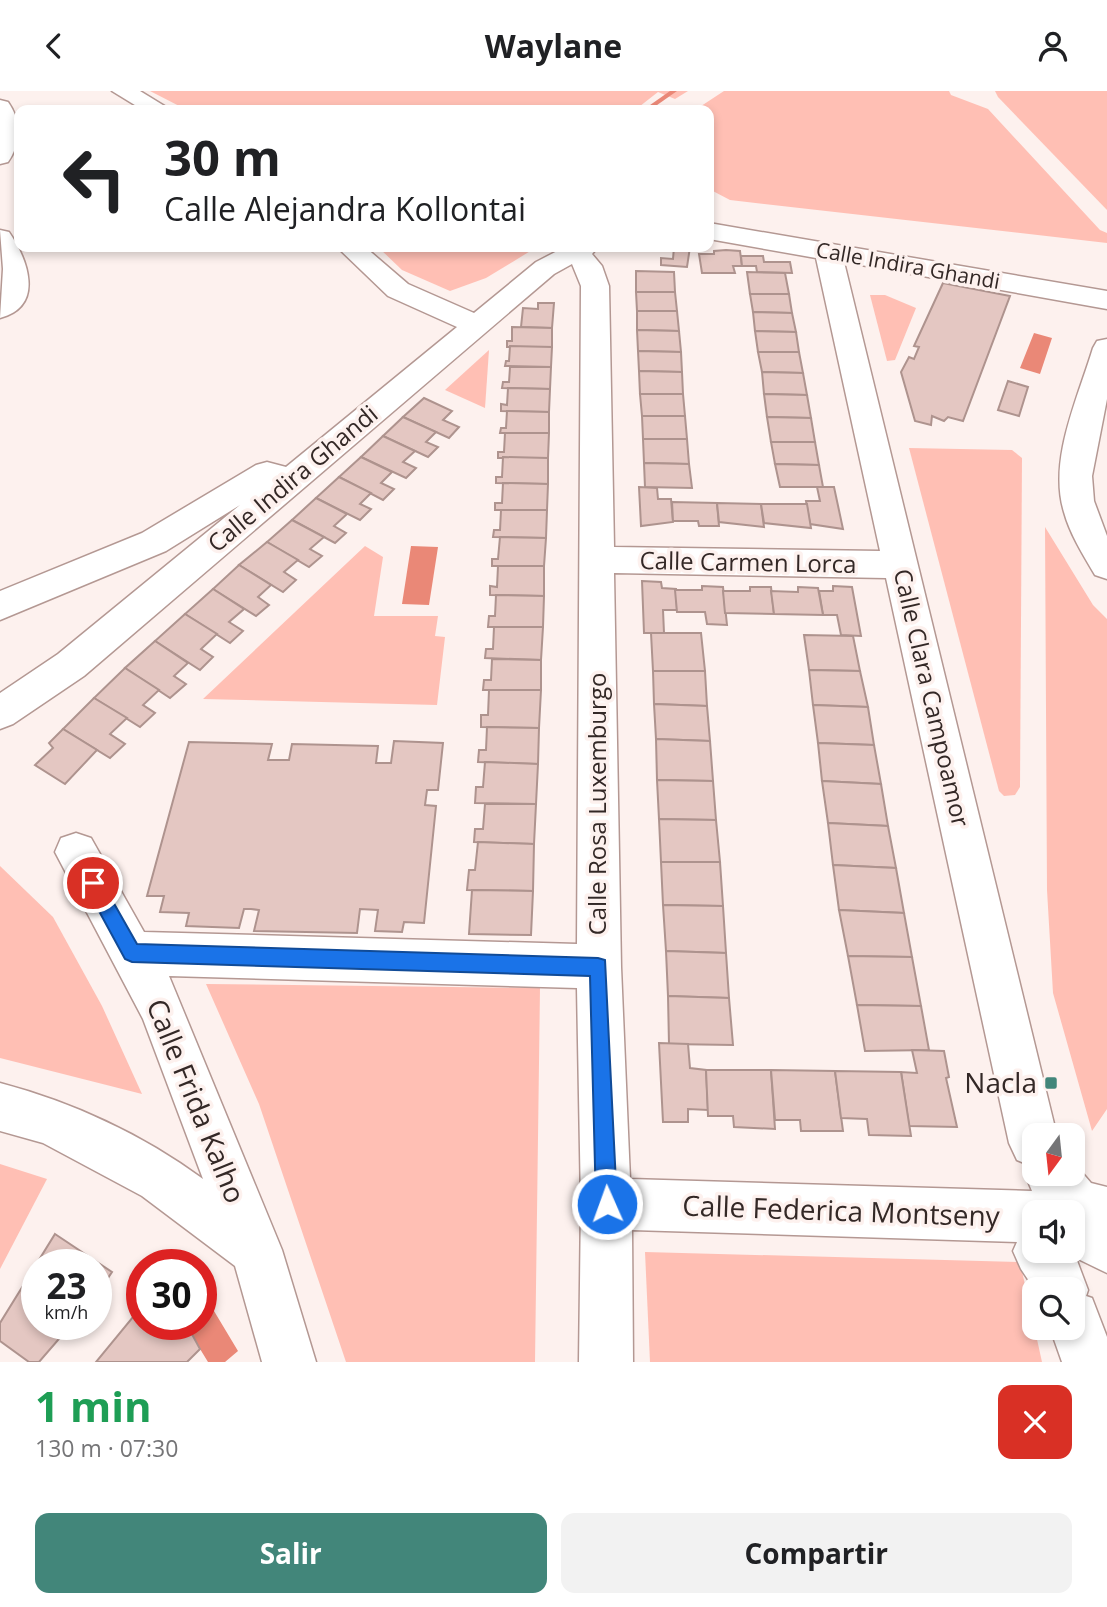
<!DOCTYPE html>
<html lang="es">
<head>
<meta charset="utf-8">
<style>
  body { margin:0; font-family:"Open Sans",sans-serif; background:#f2f2f2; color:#202124; height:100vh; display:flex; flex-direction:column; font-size:26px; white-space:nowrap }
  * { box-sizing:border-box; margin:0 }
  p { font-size:23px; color:#757577 }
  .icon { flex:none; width:38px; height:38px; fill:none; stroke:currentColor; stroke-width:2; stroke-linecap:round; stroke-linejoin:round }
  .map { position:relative; height:1271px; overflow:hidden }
  .panel { display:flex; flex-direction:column; background:#fff; flex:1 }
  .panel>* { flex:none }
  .banner { position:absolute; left:14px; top:14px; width:700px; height:147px; border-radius:14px; box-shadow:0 4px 10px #0003; background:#fff; color:#202124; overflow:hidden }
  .needle { width:46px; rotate:195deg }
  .buttons { position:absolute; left:1022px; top:1032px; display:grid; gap:14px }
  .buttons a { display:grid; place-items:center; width:63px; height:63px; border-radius:14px; background:#fff; box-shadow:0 4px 10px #0003; font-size:35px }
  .speed { position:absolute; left:21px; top:1158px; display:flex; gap:14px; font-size:35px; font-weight:700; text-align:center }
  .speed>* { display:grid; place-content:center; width:91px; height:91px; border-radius:50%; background:#fff; box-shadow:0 4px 10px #0003; line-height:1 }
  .speed small { font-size:18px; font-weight:400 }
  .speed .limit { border:10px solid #d22; background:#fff; color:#111 }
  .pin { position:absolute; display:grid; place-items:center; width:60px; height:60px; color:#fff; margin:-30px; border:4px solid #fff; border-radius:50%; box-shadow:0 2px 7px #0007 }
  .me { position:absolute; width:77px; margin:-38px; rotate:358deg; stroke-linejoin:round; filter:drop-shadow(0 0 5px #0008) }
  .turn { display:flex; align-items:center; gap:24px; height:147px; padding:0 35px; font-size:32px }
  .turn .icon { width:91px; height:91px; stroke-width:2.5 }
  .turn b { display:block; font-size:49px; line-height:60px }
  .round { display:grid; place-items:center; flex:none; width:74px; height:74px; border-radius:14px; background:#f2f2f2 }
  .headline { display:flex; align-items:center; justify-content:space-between; height:119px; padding:0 35px }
  h1 { font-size:42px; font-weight:700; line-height:52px; color:#1e9e55 }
  .cta { display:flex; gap:14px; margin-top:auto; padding:14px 35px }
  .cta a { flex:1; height:80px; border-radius:14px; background:#42867a; color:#fff; font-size:28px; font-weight:700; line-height:80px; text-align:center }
  .cta a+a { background:#f2f2f2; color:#202124 }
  header { display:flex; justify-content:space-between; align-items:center; height:91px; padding:0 35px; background:#fff; font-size:32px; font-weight:700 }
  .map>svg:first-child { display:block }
  .green { fill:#ffbfb4 }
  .water { fill:#ea8877 }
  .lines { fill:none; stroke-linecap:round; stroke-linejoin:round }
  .stream { fill:#ea8877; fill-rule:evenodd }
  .building { fill:#e4c7c2; stroke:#ae938e; stroke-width:2 }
  .minor-casing { stroke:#b49893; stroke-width:3 }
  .minor { fill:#fff; fill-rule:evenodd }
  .route { fill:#1a73e8; stroke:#114b97; stroke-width:2 }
  .poi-dot { fill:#42867a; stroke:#fdf1ee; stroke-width:2.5 }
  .labels { text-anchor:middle; stroke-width:7; stroke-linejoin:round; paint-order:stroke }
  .far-street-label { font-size:21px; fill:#332826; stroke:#fdf1ee }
  .street-label { font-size:24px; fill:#332826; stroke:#fdf1ee }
  .near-poi-label { font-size:28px; fill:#332826; stroke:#fdf1ee; text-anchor:end }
  .near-street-label { font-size:28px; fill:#332826; stroke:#fdf1ee }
</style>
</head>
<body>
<header><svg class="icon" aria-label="back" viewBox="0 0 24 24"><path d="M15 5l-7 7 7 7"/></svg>Waylane<svg class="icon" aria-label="person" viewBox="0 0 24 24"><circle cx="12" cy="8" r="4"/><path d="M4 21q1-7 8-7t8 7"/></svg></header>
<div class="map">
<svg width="1107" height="1271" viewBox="0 0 1107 1271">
  <rect width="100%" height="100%" fill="#fdf1ee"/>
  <g class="green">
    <polygon points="150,0 688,0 675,8 658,1 635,19 187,19"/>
    <polygon points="724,0 949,0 951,4 988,18 1100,139 1107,142 1107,152 730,109 709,98 709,19 695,19"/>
    <polygon points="995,0 1107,0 1107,119 998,6"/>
    <polygon points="378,156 537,156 486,187 450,200 402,179"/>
    <polygon points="870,204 885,204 916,217 895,269 887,270"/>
    <polygon points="489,259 485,317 445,299"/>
    <polygon points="909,357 1012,359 1022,367 1020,696 1015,704 1004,705 999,700"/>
    <polygon points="1045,436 1093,514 1107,528 1107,1018 1092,1040 1053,902 1047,799"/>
    <polygon points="365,455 383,466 374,525 438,525 435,545 445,546 437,614 203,608"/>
    <polygon points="0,775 53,826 102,915 142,1003 0,967"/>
    <polygon points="206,893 540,897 535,1271 346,1271 259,1013"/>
    <polygon points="0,1073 47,1088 0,1178"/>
    <polygon points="645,1161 1020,1171 1042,1271 650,1271"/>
  </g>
  <g class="water">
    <polygon points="1034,242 1052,247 1040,283 1020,277"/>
    <polygon points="411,455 438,456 429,514 402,513"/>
    <polygon points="208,1210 238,1260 225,1271 208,1271 186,1235 201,1234 201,1217"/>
  </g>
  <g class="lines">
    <polygon class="stream" points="670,0 677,0 650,19 643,19"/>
  </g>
  <g class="building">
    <polygon points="674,156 690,156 687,176 661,174 661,167 673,168"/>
    <polygon points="726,159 740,160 742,175 733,175 735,182 702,182 699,163 714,163 714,160"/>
    <polygon points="741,165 763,165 764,171 790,171 792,182 757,181 756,175 742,175"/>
    <polygon points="636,180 674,181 675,201 636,201"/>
    <polygon points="747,181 785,182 789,203 750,203"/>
    <polygon points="943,192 1010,205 963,330 948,326 944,330 932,325 931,334 915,330 901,281 909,266 914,268 919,256 914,255"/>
    <polygon points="636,201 675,201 677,220 637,220"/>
    <polygon points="750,203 789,203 792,222 753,221"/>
    <polygon points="538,212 554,212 552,237 521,236 523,217 538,218"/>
    <polygon points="637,220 677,220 679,240 637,239"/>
    <polygon points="753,221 792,222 796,241 755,240"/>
    <polygon points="512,236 552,237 552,256 507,256 507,250 512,250"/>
    <polygon points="637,239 679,240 681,261 638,260"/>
    <polygon points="755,240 796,241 799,261 758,261"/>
    <polygon points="510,255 552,256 551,276 505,275 506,270 509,270"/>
    <polygon points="638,260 681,261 682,281 639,280"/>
    <polygon points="758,261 799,261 803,282 762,281"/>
    <polygon points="510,276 551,276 550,298 502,297 503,291 509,291"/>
    <polygon points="639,280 682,281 683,303 640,303"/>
    <polygon points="762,281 803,282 807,304 764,303"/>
    <polygon points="1008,290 1028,296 1019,325 998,319"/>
    <polygon points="508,297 550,298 549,321 501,320 501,313 507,314"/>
    <polygon points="640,303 683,303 685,325 642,325"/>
    <polygon points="764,303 807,304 811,327 767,326"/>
    <polygon points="424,307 452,320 443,329 459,336 449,347 403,326"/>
    <polygon points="507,320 549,321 549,342 500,342 501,337 506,337"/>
    <polygon points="642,325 685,325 687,348 643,348"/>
    <polygon points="403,326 436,341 426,351 438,356 428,366 383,345"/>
    <polygon points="767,326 811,327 815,351 771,351"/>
    <polygon points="505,342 549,342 548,367 498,367 498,361 504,361"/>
    <polygon points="383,345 415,360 403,371 416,377 406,387 361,366"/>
    <polygon points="643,348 687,348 689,373 644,372"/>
    <polygon points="771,351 815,351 819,374 775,373"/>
    <polygon points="361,366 392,381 381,392 394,398 383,409 339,386"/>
    <polygon points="503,366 548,367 548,393 496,392 496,386 502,386"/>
    <polygon points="644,372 689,373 692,397 645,396"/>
    <polygon points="775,373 819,374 823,396 780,396"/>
    <polygon points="339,386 371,402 360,413 371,418 360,429 316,407"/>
    <polygon points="503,392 548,393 547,419 495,419 495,412 502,412"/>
    <polygon points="639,396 657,397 658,408 671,408 673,431 641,435"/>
    <polygon points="817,396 834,396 843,438 810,433 806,410 820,410"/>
    <polygon points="316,407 347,423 334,435 346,442 335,452 292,429"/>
    <polygon points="672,411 717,412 719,435 699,435 698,430 673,430"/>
    <polygon points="717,412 761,413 764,436 719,431"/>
    <polygon points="761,413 807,413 811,437 764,432"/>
    <polygon points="501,419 547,419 546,447 493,446 494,439 500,439"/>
    <polygon points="292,429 324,446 310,458 322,465 309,476 267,451"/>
    <polygon points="500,446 546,447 544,475 492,475 492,468 498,468"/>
    <polygon points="267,451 298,469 284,481 296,489 283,501 239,474"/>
    <polygon points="239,474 271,494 258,506 269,514 256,525 213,498"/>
    <polygon points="498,475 544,475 544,505 490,504 490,495 497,496"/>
    <polygon points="642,490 661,491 662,497 676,498 677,519 663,519 664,542 644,542"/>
    <polygon points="702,495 723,496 727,534 707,533 705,521 677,521 675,499 702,499"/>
    <polygon points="833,495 852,496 861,545 841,544 837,524 823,524 819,500 833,500"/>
    <polygon points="750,496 771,496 774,523 725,522 723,500 750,500"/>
    <polygon points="798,496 818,497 823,524 774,523 771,500 798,501"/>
    <polygon points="213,498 244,518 229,531 243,540 230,552 185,523"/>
    <polygon points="496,504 544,505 543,536 488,536 489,525 495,525"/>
    <polygon points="185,523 217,543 201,558 213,566 200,579 155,550"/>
    <polygon points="494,536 543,536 541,569 485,567 486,558 493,558"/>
    <polygon points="651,542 701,542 705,580 653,580"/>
    <polygon points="804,544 853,545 860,580 809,579"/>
    <polygon points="155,550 188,572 174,585 186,593 170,607 125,577"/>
    <polygon points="492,568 541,569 541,599 483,599 484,589 491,589"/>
    <polygon points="125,577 159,599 143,614 155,622 140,636 94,607"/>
    <polygon points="809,579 860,580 868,616 813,614"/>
    <polygon points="653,580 705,580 707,615 654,613"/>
    <polygon points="489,599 541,599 539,637 481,636 481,624 488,624"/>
    <polygon points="94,607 127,627 110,643 125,653 110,667 63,638"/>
    <polygon points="654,613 707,615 710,650 656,648"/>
    <polygon points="813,614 868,616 874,654 818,652"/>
    <polygon points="487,636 539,637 538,673 478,671 479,659 486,659"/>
    <polygon points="63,638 97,659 65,693 35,674 53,657 49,652"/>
    <polygon points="656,648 710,650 713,690 657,689"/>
    <polygon points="394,650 443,652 438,699 427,699 425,714 436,715 424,832 404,831 402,841 375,840 378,819 360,818 357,842 254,840 259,819 251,818 244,818 239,837 186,835 189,822 160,821 164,805 147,805 189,651 272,653 268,669 289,669 292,653 378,655 376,672 391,672"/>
    <polygon points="818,652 874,654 881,693 822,690"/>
    <polygon points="485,671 538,673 536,713 475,712 476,696 483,696"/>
    <polygon points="657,689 713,690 716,729 659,728"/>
    <polygon points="822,690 881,693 888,735 828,732"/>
    <polygon points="485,713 536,713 534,753 474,751 475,738 483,738"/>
    <polygon points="659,728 716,729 720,771 661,771"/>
    <polygon points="828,732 888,735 896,777 833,774"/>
    <polygon points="478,751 534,753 533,800 467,799 469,779 475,779"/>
    <polygon points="661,771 720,771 723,815 663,814"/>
    <polygon points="833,774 896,777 904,822 839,819"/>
    <polygon points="472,799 533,800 531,844 469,843"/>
    <polygon points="663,814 723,815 726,862 666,860"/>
    <polygon points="839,819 904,822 912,866 848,865"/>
    <polygon points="666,860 726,862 729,907 668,905"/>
    <polygon points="848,865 912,866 921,915 857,914"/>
    <polygon points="668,905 729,907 733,954 669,953"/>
    <polygon points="857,914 921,915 929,959 865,960"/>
    <polygon points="659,952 688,953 690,977 706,979 708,1019 688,1018 688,1031 663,1031"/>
    <polygon points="912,959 944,960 949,986 946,987 957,1036 909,1035 901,981 917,982"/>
    <polygon points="706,979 771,979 775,1038 734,1036 733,1025 708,1025"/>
    <polygon points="771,979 835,980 843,1040 801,1040 800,1029 775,1029"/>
    <polygon points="835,980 901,981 911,1045 869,1044 867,1028 841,1027"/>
    <polygon points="55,1143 112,1181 96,1205 96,1174 37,1174 37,1234 71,1234 39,1271 29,1271 0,1250 0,1232"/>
    <polygon points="142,1215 142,1234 187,1234 200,1258 187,1271 96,1271"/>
  </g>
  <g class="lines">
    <g class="minor-casing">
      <g id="minor">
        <polygon points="112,0 140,0 171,19 143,19"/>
        <path d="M 0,9 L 8,11 C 21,29 21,52 8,71 L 0,73 Z"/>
        <path d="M 709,132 L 1107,200 L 1107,218 L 844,171 L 1057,1045 L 1034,1045 L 1034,1083 L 1073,1083 L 1073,1071 L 1091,1092 L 1107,1096 L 1107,1182 L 1076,1167 L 1088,1199 L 1086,1205 L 1092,1207 L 1107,1246 L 1107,1271 L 1062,1271 L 1050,1237 L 1073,1237 L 1073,1199 L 1035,1199 L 1021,1178 L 1013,1160 L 1017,1151 L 632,1139 L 633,1271 L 579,1271 L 581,1113 L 577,897 L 169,885 L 282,1159 L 316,1271 L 262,1271 L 235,1175 L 142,1105 L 43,1052 L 0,1040 L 0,992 C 72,1011 143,1044 203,1088 L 143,928 L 55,761 L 61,747 L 76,742 L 91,747 L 144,841 L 577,853 L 581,195 L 572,173 L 554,183 L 84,585 L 13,633 L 0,638 L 0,602 L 58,563 L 240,414 L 166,460 L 0,529 L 0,500 L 142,442 L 256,374 L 267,371 L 286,376 L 457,236 L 388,205 L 337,156 L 365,156 L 408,193 L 474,222 L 536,171 L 565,156 L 598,156 L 592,163 L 602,175 L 609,195 L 614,456 L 880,460 L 816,167 L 709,148 ZM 614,482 L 886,487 L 1009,1052 L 1017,1069 L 1029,1074 L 1025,1083 L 1032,1100 L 630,1088 L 621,876 ZM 1034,1122 L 1073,1122 L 1073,1160 L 1034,1160 Z"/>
        <path d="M 0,139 L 9,141 C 28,169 45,215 0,227 L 3,178 Z"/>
        <path d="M 1107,248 L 1107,308 L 1092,385 L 1094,410 L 1107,445 L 1107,488 L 1095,484 C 1083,464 1070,443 1064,421 C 1048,369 1078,307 1093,257 L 1097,250 Z"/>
      </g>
    </g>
    <use href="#minor" class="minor"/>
  </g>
  <polygon class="route" points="93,784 99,786 137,853 598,867 605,869 617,1113 614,1121 607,1124 599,1121 596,1113 590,885 132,871 125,868 87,798 84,792 87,786"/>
  <rect class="poi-dot" x="1044" y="985" width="14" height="14" rx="3.5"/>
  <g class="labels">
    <g class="far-street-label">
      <text transform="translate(908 175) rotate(10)" y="7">Calle Indira Ghandi</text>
    </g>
    <g class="street-label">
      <text transform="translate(293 388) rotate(-40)" y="8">Calle Indira Ghandi</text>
      <text transform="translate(748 472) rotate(1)" y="8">Calle Carmen Lorca</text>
      <text transform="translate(931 607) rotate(77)" y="8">Calle Clara Campoamor</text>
      <text transform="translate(598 713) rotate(-90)" y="8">Calle Rosa Luxemburgo</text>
    </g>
    <g class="near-poi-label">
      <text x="1037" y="1002">Nacla</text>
    </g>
    <g class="near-street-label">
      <text transform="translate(196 1010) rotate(68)" y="10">Calle Frida Kalho</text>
      <text transform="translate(841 1120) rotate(2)" y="10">Calle Federica Montseny</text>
    </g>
  </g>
</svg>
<div class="buttons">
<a><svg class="needle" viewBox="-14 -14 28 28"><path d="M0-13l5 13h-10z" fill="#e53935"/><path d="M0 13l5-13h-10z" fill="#757577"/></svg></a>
<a><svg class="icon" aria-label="sound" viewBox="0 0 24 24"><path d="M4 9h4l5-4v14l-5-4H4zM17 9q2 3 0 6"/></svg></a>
<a><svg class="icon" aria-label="search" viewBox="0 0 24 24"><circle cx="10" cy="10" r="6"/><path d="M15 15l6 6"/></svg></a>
</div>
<div class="speed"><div>23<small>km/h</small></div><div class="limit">30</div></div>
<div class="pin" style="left:93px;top:792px;background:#d93025"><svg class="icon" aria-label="arrive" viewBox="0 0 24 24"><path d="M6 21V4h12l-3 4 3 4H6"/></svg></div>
<svg class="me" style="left:607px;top:1113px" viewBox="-20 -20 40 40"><circle r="17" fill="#1a73e8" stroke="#fff" stroke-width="3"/><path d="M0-11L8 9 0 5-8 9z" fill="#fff"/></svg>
<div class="banner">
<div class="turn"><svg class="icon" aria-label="left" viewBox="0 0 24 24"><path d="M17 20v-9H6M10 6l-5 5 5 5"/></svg><div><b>30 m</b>Calle Alejandra Kollontai</div></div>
</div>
</div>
<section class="panel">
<div class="headline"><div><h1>1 min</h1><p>130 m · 07:30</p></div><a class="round" style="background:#d93025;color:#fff"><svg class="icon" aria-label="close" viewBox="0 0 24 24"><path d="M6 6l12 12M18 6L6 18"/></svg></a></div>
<div class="cta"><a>Salir</a><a>Compartir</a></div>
</section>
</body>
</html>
